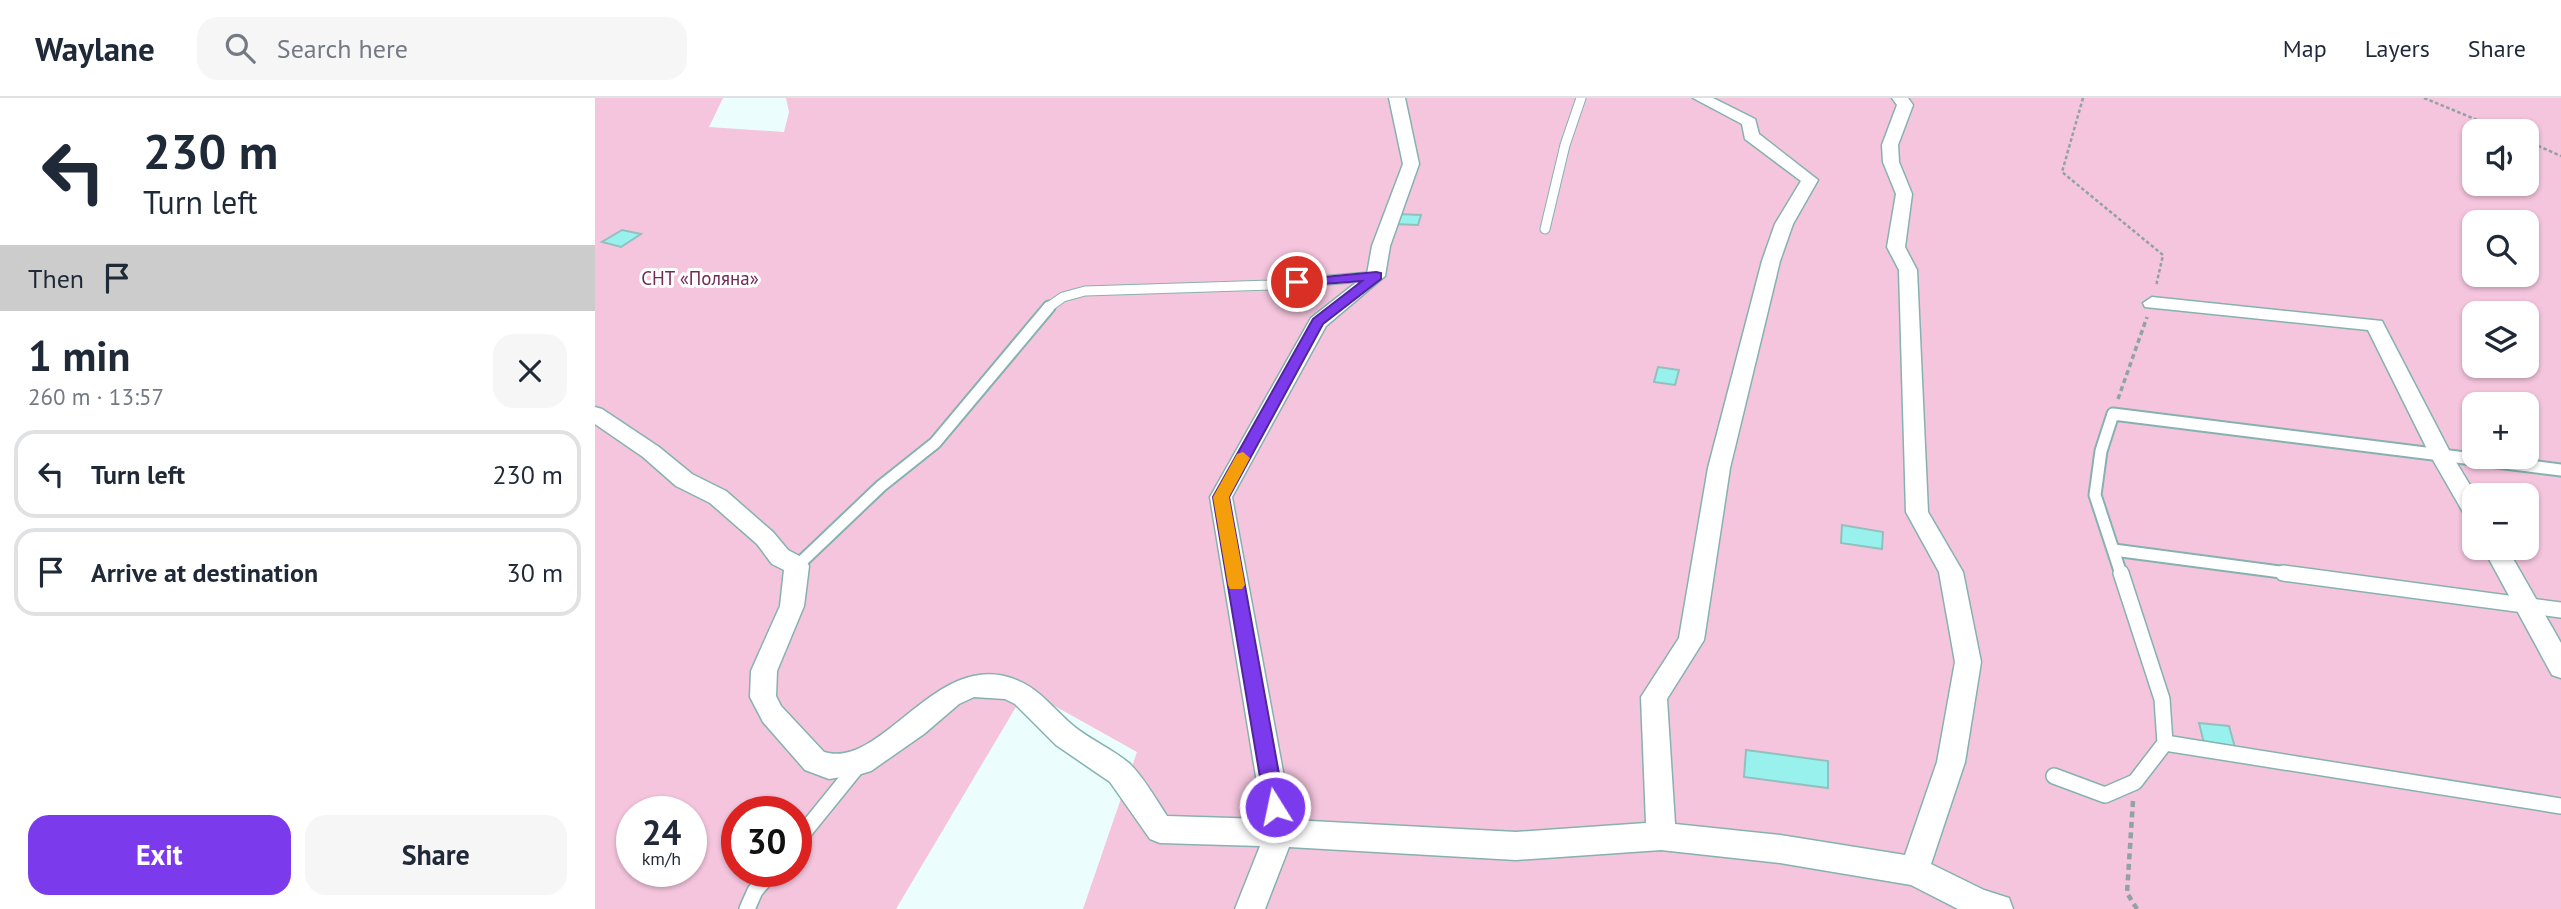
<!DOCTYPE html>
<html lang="en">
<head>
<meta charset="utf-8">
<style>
  body { margin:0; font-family:"PT Sans",sans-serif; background:#f6f6f7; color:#1f2937; height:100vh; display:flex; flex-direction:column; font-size:26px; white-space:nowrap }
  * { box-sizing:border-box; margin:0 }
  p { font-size:23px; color:#747a83 }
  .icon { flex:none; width:38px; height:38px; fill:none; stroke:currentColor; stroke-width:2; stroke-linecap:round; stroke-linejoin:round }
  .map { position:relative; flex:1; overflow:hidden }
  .details { display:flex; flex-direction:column; background:#fff; width:595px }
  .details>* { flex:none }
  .hud { background:#fff; color:#1f2937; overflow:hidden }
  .tools { position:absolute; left:1867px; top:21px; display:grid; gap:14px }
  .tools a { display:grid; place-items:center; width:77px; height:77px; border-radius:14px; background:#fff; box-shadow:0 2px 5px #0004; font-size:35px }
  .speed { position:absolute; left:21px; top:698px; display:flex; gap:14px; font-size:35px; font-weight:700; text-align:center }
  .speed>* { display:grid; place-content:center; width:91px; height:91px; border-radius:50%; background:#fff; box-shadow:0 2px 5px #0004; line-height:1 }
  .speed small { font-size:18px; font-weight:400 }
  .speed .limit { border:10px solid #d22; background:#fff; color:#111 }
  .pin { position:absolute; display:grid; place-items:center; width:60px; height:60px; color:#fff; margin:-30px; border:4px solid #fff; border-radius:50%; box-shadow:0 2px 7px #0007 }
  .me { position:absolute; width:77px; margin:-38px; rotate:350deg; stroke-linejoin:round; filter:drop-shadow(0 0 5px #0008) }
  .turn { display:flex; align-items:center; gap:24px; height:147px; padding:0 28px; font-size:32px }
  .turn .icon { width:91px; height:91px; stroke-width:2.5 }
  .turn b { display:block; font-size:49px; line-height:60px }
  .then { display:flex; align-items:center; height:66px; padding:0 28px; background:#0003; gap:14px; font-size:26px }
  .round { display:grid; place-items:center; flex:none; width:74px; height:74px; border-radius:21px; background:#f6f6f7 }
  .headline { display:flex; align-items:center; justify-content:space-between; height:119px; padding:0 28px }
  h1 { font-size:42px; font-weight:600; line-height:52px }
  .cta { display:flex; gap:14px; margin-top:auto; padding:14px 28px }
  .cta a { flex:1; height:80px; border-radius:21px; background:#7c3aed; color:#fff; font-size:28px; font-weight:600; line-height:80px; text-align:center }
  .cta a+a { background:#f6f6f7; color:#1f2937 }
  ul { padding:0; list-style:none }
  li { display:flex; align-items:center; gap:21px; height:88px; margin:0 14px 10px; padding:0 14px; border:4px solid #e0e1e3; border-radius:21px }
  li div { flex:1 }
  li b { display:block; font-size:26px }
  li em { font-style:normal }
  header { display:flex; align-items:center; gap:42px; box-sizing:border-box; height:98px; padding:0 35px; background:#fff; border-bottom:2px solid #e0e1e3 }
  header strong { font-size:33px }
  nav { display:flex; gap:38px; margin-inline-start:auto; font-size:24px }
  .search { width:490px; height:63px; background:#f6f6f7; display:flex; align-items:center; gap:18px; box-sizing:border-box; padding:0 24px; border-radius:21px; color:#747a83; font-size:26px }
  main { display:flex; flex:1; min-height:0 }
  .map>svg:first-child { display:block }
  .green { fill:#f4c5dd; fill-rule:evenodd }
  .building { fill:#99f1ee; stroke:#92c0be; stroke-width:2 }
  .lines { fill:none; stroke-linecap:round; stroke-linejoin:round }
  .service-far2-casing { stroke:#85b2b0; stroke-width:11 }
  .service-far1-casing { stroke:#85b2b0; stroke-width:15 }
  .service-casing { stroke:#85b2b0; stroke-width:18 }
  .minor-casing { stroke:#85b2b0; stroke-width:3 }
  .path-far2 { stroke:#90a3a2; stroke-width:2.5; stroke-dasharray:3.5 2.5; stroke-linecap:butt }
  .path-far1 { stroke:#90a3a2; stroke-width:3.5; stroke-dasharray:5 3.5; stroke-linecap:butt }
  .path { stroke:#90a3a2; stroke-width:4.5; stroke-dasharray:6 4.5; stroke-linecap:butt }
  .service-far2 { stroke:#fff; stroke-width:9 }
  .service-far1 { stroke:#fff; stroke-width:11 }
  .service { stroke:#fff; stroke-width:15 }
  .minor { fill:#fff; fill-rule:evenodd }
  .route { fill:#7c3aed; stroke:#51269a; stroke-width:2 }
  .slow { fill:#f59e0b }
  .labels { text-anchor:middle; stroke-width:6; stroke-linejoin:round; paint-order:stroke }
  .park-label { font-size:19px; fill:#712955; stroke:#fff }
</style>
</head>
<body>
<header>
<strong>Waylane</strong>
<div class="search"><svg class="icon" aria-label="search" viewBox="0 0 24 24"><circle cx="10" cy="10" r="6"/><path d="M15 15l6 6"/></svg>Search here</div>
<nav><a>Map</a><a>Layers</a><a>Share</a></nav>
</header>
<main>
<section class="details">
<div class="hud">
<div class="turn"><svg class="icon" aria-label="left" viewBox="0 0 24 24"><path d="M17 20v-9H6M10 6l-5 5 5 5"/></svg><div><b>230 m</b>Turn left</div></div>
<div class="then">Then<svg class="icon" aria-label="arrive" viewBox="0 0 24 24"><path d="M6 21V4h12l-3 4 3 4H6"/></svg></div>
</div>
<div class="headline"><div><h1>1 min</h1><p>260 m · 13:57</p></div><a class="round"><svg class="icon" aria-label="close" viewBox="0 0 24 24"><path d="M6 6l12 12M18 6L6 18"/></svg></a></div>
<ul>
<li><svg class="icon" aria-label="left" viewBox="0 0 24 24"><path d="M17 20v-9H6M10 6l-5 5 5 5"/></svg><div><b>Turn left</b></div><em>230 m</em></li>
<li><svg class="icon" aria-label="arrive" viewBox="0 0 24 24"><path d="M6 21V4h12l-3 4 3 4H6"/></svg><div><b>Arrive at destination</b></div><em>30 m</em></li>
</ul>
<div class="cta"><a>Exit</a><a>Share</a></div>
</section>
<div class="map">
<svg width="1966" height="811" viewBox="0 0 1966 811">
  <rect width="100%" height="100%" fill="#ebfdfc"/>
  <path class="green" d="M 0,0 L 128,0 L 114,29 L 189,34 L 194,14 L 191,0 L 1966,0 L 1966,811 L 488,811 L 542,654 L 431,592 L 301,811 L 0,811 ZM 1880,33 L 1932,33 L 1932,86 L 1880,86 ZM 1880,124 L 1932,124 L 1932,177 L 1880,177 ZM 1880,215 L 1932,215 L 1932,268 L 1880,268 ZM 1880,306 L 1932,306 L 1932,359 L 1880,359 ZM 1880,397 L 1932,397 L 1932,450 L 1880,450 ZM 37,714 L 96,714 L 96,774 L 37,774 ZM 142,714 L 201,714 L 201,774 L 142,774 Z"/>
  <g class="building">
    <polygon points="802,116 826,117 823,127 798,126"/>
    <polygon points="27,132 46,136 26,149 7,144"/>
    <polygon points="1063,269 1084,272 1080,287 1059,284"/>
    <polygon points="1247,427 1288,434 1287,451 1246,445"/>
    <polygon points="1604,625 1634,628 1641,653 1610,649"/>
    <polygon points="1151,652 1233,663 1233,690 1149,679"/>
  </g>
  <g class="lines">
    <g class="service-far2-casing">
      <g id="service-far2">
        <polyline points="950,131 970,47 986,0"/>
        <polyline points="451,211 468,199 490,193 676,187 781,178"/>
      </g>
    </g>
    <g class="service-far1-casing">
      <g id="service-far1">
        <polyline points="1519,452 1701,476"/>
        <polyline points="202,468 286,388 340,345 454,209"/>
        <polyline points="1526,476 1500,397 1506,353 1518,316 1966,372"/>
      </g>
    </g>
    <g class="service-casing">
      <g id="service">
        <polyline points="1688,475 1966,512"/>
        <polyline points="1570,645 1966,708"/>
        <polyline points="1459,678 1510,697 1540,684 1570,645 1567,601 1526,475"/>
        <polyline points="201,744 265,665"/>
        <polyline points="152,811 160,793 176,774"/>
      </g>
    </g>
    <g class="minor-casing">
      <g id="minor">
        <path d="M 794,0 L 810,0 L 824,66 L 795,148 L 790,178 L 731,228 L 637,399 L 697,722 L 921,734 L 1051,725 L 1046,599 L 1084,540 L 1113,370 L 1167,163 L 1180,126 L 1206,83 L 1150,41 L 1147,26 L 1098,0 L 1118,0 L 1160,21 L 1164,36 L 1223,82 L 1198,126 L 1185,163 L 1135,370 L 1109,542 L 1072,601 L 1080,726 L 1185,737 L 1310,757 L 1342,664 L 1360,564 L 1344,474 L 1311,414 L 1304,172 L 1292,149 L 1301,96 L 1288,64 L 1287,47 L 1302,7 L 1297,0 L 1313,0 L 1318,7 L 1303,47 L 1304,64 L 1317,96 L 1310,149 L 1322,172 L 1333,414 L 1368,474 L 1386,564 L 1370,664 L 1336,766 L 1389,792 L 1414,800 L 1418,811 L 1363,811 L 1316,787 L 1185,765 L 1066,752 L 921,762 L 694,749 L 670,811 L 640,811 L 665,748 L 565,745 L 555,741 L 515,684 L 461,647 L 420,606 L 410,601 L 379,599 L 364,606 L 329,636 L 276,673 L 266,676 L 234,681 L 210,672 L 168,624 L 155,599 L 156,573 L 185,508 L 189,472 L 177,466 L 162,446 L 115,405 L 81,388 L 48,359 L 0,326 L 0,309 L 7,311 L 64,349 L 97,376 L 131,393 L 178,434 L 193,452 L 210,461 L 214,468 L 209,508 L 182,573 L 181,598 L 186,608 L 229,654 C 289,672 343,546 424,583 C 447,593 462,615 481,630 C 498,643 519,652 535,666 C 549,680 561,701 572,718 L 668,721 L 615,399 L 716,220 L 772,176 L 777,148 L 808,66 Z"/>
        <polygon points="1557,199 1787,223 1855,354 1881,397 1880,423 1872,421 1834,355 1773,232 1550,209 1548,205"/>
        <polygon points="1888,450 1912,450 1966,545 1966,580 1957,577"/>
      </g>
    </g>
    <g class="path-far2">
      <polyline points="1488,0 1467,74 1568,157 1561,188"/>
      <polyline points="1829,0 1909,33"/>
      <polyline points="1932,43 1966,58"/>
    </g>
    <polyline class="path-far1" points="1523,301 1552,219"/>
    <polyline class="path" points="1538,703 1532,795 1542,811"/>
    <use href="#service-far2" class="service-far2"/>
    <use href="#service-far1" class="service-far1"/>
    <use href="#service" class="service"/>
    <use href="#minor" class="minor"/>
  </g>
  <polygon class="route" points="781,174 786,175 786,181 728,226 634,399 690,709 687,715 680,718 673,715 670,709 618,399 718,221 767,183 702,188 696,184 698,182"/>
  <polygon class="slow" points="648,354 655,360 634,399 650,487 647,491 635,491 633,487 618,399 642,356"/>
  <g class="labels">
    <g class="park-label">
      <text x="105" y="187">СНТ «Поляна»</text>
    </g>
  </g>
</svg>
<div class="tools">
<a><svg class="icon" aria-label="sound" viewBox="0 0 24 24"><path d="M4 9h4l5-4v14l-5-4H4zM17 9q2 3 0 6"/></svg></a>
<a><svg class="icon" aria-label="search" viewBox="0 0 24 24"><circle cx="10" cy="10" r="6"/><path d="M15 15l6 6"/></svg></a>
<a><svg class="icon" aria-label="layers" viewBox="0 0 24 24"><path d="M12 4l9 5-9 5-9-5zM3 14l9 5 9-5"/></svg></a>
<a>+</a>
<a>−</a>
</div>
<div class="speed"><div>24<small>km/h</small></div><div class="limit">30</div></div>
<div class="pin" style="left:702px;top:184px;background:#d93025"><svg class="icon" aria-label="arrive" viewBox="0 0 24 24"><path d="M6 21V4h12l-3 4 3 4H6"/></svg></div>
<svg class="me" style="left:680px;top:709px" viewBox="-20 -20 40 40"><circle r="17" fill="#7c3aed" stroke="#fff" stroke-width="3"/><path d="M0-11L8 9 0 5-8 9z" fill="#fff"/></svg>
</div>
</main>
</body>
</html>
